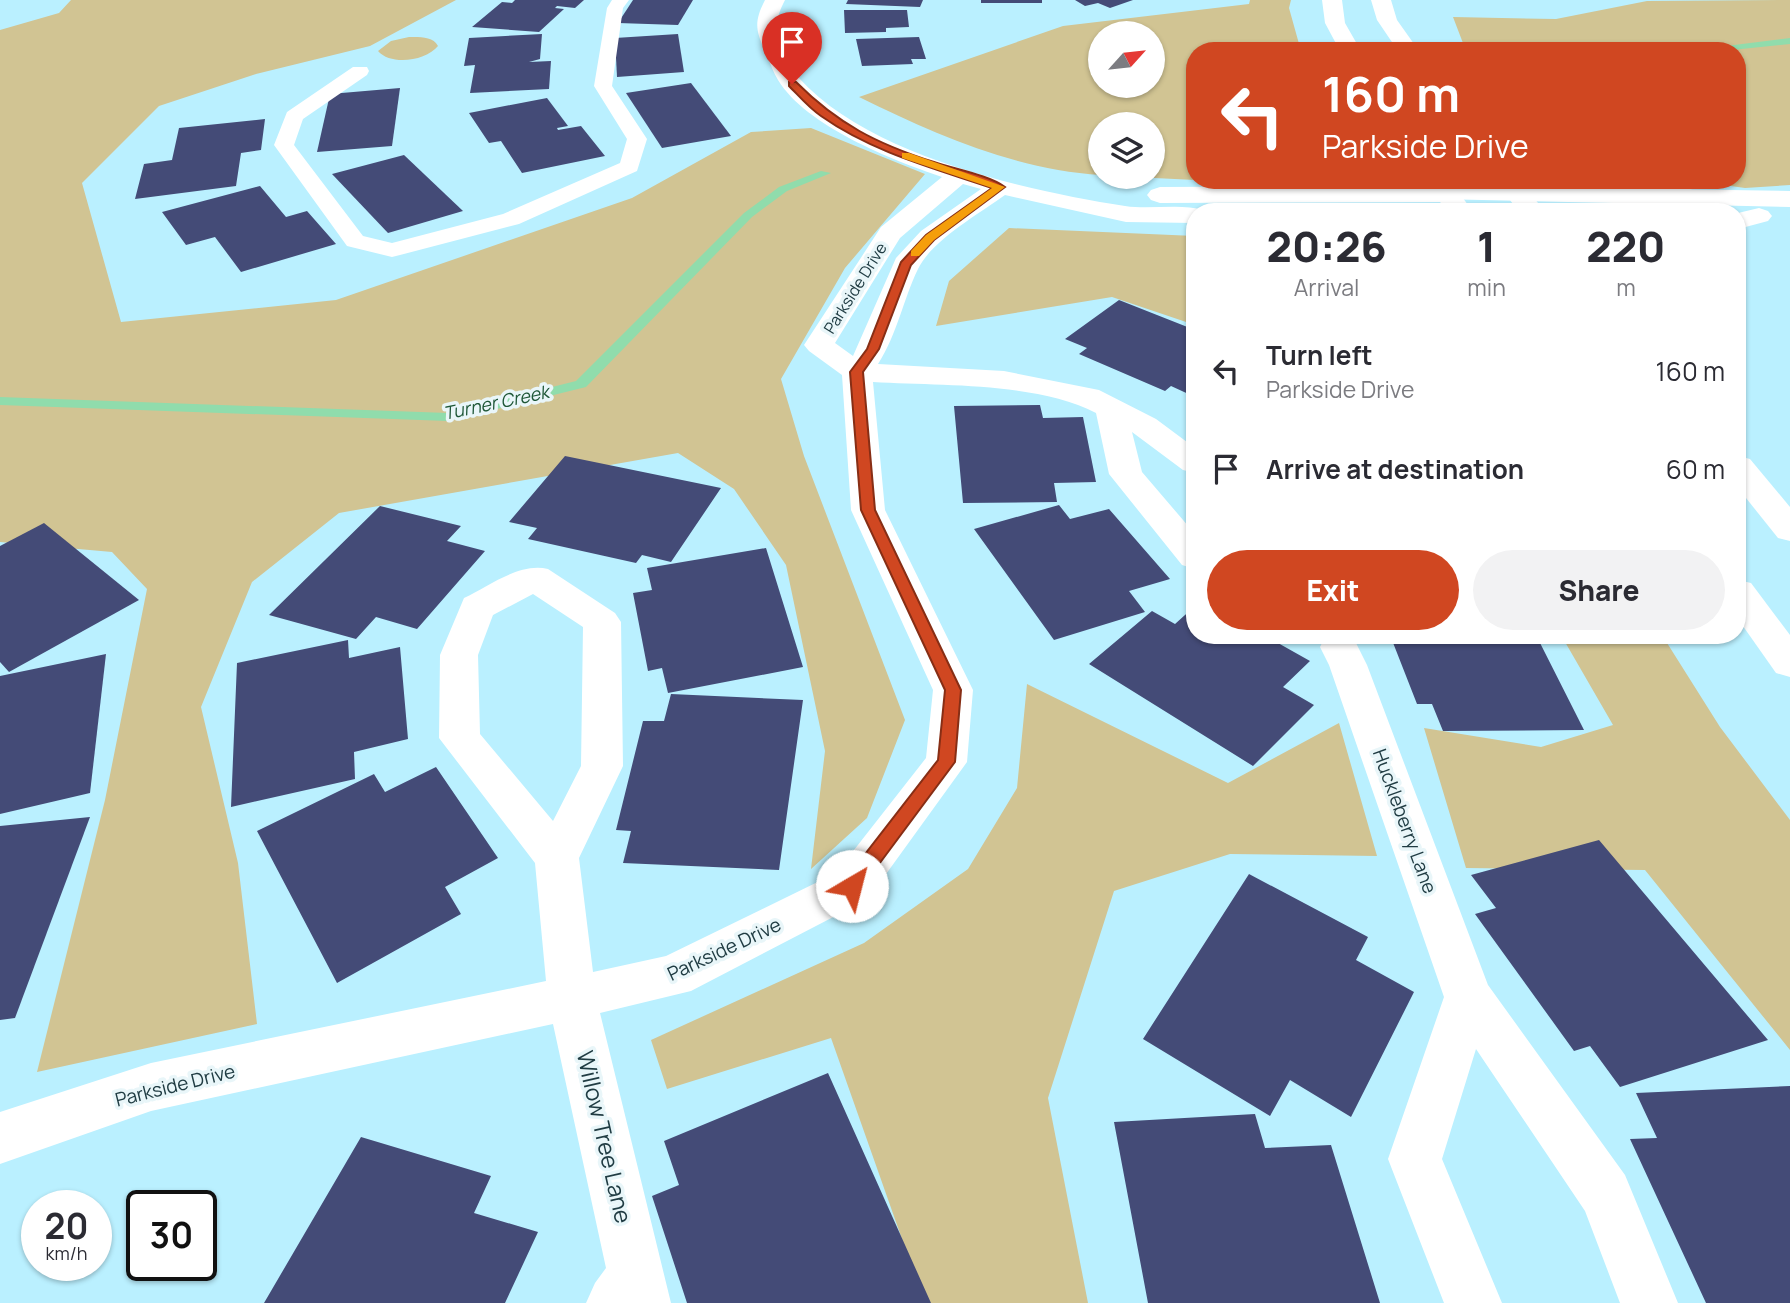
<!DOCTYPE html>
<html lang="en">
<head>
<meta charset="utf-8">
<style>
  body { margin:0; font-family:Manrope,sans-serif; background:#f2f2f3; color:#2b2b33; height:100vh; display:flex; flex-direction:column; font-size:26px; white-space:nowrap }
  * { box-sizing:border-box; margin:0 }
  p { font-size:23px; color:#7c7c81 }
  .icon { flex:none; width:38px; height:38px; fill:none; stroke:currentColor; stroke-width:2; stroke-linecap:round; stroke-linejoin:round }
  .map { position:relative; flex:1; overflow:hidden }
  .details { position:absolute; left:1186px; top:203px; width:560px; height:441px; display:flex; flex-direction:column; background:#fff; border-radius:28px; box-shadow:0 2px 5px #0004 }
  .details>* { flex:none }
  .top-card { position:absolute; left:1186px; top:42px; width:560px; height:147px; border-radius:28px; box-shadow:0 2px 5px #0004; background:#d04721; color:#fff; overflow:hidden }
  .needle { width:46px; rotate:63deg }
  .tools { position:absolute; left:1088px; top:21px; display:grid; gap:14px }
  .tools a { display:grid; place-items:center; width:77px; height:77px; border-radius:50%; background:#fff; box-shadow:0 2px 5px #0004; font-size:35px }
  .speed { position:absolute; left:21px; top:1190px; display:flex; gap:14px; font-size:35px; font-weight:700; text-align:center }
  .speed>* { display:grid; place-content:center; width:91px; height:91px; border-radius:50%; background:#fff; box-shadow:0 2px 5px #0004; line-height:1 }
  .speed small { font-size:18px; font-weight:400 }
  .speed .limit { border:4px solid #111; border-radius:10px; background:#fff; color:#111 }
  .pin { position:absolute; display:grid; place-items:center; width:60px; height:60px; color:#fff; margin:-72px -30px; border-radius:50% 50% 50% 0; rotate:-45deg; box-shadow:0 0 7px #0007 }
  .pin .icon { rotate:45deg }
  .me { position:absolute; width:77px; margin:-38px; rotate:37deg; stroke-linejoin:round; filter:drop-shadow(0 0 5px #0008) }
  .turn { display:flex; align-items:center; gap:24px; height:147px; padding:0 21px; font-size:32px }
  .turn .icon { width:91px; height:91px; stroke-width:2.5 }
  .turn b { display:block; font-size:49px; line-height:60px }
  .eta { display:flex; justify-content:space-evenly; align-items:center; height:119px; text-align:center }
  .eta b { font-size:42px; font-weight:800; line-height:49px }
  .cta { display:flex; gap:14px; margin-top:auto; padding:14px 21px }
  .cta a { flex:1; height:80px; border-radius:42px; background:#d04721; color:#fff; font-size:28px; font-weight:800; line-height:80px; text-align:center }
  .cta a+a { background:#f2f2f3; color:#2b2b33 }
  ul { padding:0; list-style:none }
  li { display:flex; align-items:center; gap:21px; height:98px; padding:0 21px }
  li div { flex:1 }
  li b { display:block; font-size:26px }
  li em { font-style:normal }
  .map>svg:first-child { display:block }
  .green { fill:#d1c493; fill-rule:evenodd }
  .lines { fill:none; stroke-linecap:round; stroke-linejoin:round }
  .stream { fill:#90dcac; fill-rule:evenodd }
  .building { fill:#444b77 }
  .service { fill:#fff; fill-rule:evenodd }
  .minor { fill:#fff; fill-rule:evenodd }
  .tertiary { fill:#fff; fill-rule:evenodd }
  .secondary { fill:#fff; fill-rule:evenodd }
  .route { fill:#d04721; stroke:#872e15; stroke-width:2 }
  .slow { fill:#f59e0b }
  .labels { text-anchor:middle; stroke-width:7; stroke-linejoin:round; paint-order:stroke }
  .far-street-label { font-size:16px; fill:#203c43; stroke:#e9f6f9 }
  .far-water-label { font-size:18px; font-style:italic; fill:#1d5636; stroke:#e9f6f9 }
  .street-label { font-size:19px; fill:#203c43; stroke:#e9f6f9 }
  .near-street-label { font-size:23px; fill:#203c43; stroke:#e9f6f9 }
</style>
</head>
<body>
<div class="map">
<svg width="1790" height="1303" viewBox="0 0 1790 1303">
  <rect width="100%" height="100%" fill="#baf0ff"/>
  <g class="green">
    <polygon points="71,0 456,0 370,46 256,74 159,106 82,183 121,322 336,300 632,198 751,132 811,128 925,174 845,268 781,379 804,456 905,720 867,818 811,869 825,751 786,565 734,489 678,453 339,513 252,582 201,707 238,863 257,1024 37,1072 105,800 147,589 112,552 0,542 0,30 59,13"/>
    <path d="M 1250,0 L 1291,0 L 1289,8 L 1301,51 L 1195,51 L 1195,180 L 1134,177 L 1153,177 L 1153,124 L 1101,124 L 1101,175 C 1016,170 934,134 859,97 L 1063,26 L 1249,4 ZM 1153,33 L 1153,86 L 1101,86 L 1101,33 Z"/>
    <polygon points="1790,0 1790,185 1745,188 1688,180 1738,180 1738,51 1466,51 1453,17 1556,19 1647,1"/>
    <path d="M 409,37 C 419,37 433,36 438,46 C 426,61 391,66 378,51 L 391,41 Z"/>
    <polygon points="1009,228 1195,236 1195,325 1112,297 936,326 949,281"/>
    <polygon points="1561,635 1662,635 1720,727 1790,820 1790,1050 1645,870 1466,868 1424,728 1541,747 1613,725"/>
    <polygon points="1027,684 1228,783 1339,723 1377,856 1230,854 1114,891 1048,1098 1088,1303 920,1303 908,1256 831,1038 667,1089 651,1040 864,943 968,869 1017,788"/>
  </g>
  <g class="lines">
    <g class="stream">
      <polygon points="1790,38 1790,44 1722,51 1686,51"/>
      <polygon points="821,171 831,173 787,191 752,217 586,387 448,421 0,405 0,397 448,413 576,381 744,213 779,187"/>
    </g>
  </g>
  <g class="building">
    <polygon points="515,0 584,0 575,8 557,6 555,8 564,9 539,32 472,27 502,2 512,3"/>
    <polygon points="633,0 693,0 678,25 618,23"/>
    <polygon points="848,0 923,0 920,7 846,4"/>
    <rect x="981" y="0" width="61" height="3"/>
    <polygon points="1075,0 1133,0 1110,8 1098,3 1085,6"/>
    <polygon points="844,10 907,10 909,27 886,28 886,32 845,33"/>
    <polygon points="542,34 540,59 529,62 551,61 549,89 470,93 475,65 464,66 469,38"/>
    <polygon points="678,34 684,72 617,77 615,38"/>
    <polygon points="919,37 926,59 911,59 913,64 862,66 856,39"/>
    <polygon points="691,83 731,136 662,148 626,93"/>
    <polygon points="400,88 392,146 317,152 330,94"/>
    <polygon points="547,98 568,126 557,128 558,130 581,126 605,156 522,173 501,141 489,143 469,113"/>
    <polygon points="265,119 261,150 241,153 236,186 135,199 144,164 172,160 179,128"/>
    <polygon points="404,155 463,211 388,233 332,174"/>
    <polygon points="260,186 286,217 307,211 336,244 241,272 215,237 186,245 162,212"/>
    <polygon points="1119,300 1195,330 1195,397 1171,386 1165,391 1079,354 1087,348 1065,339"/>
    <polygon points="1040,405 1043,418 1083,417 1096,482 1054,483 1057,502 963,503 954,406"/>
    <polygon points="565,456 721,488 671,562 642,555 636,563 528,539 537,528 509,522"/>
    <polygon points="1059,505 1070,519 1109,509 1170,579 1129,591 1145,612 1054,640 974,529"/>
    <polygon points="380,506 461,526 447,541 485,551 417,629 376,617 356,639 269,615"/>
    <polygon points="44,523 139,600 9,672 0,662 0,546"/>
    <polygon points="766,548 803,667 668,693 662,668 648,671 633,593 652,590 647,568"/>
    <polygon points="1195,606 1195,635 1264,635 1310,661 1283,687 1314,705 1253,766 1089,664 1152,611 1175,624"/>
    <polygon points="1390,635 1536,635 1584,730 1443,731 1432,704 1417,704"/>
    <polygon points="348,640 349,658 400,647 408,739 354,752 355,779 231,807 237,663"/>
    <polygon points="106,654 90,793 0,814 0,676"/>
    <polygon points="671,694 803,700 779,870 623,863 631,831 616,830 643,721 664,721"/>
    <polygon points="436,767 498,858 445,887 461,914 337,983 257,831 374,774 385,792"/>
    <polygon points="90,817 15,1018 0,1020 0,826"/>
    <polygon points="1599,840 1768,1040 1620,1087 1590,1046 1574,1051 1475,914 1496,908 1471,875"/>
    <polygon points="1249,874 1368,937 1356,960 1414,992 1351,1117 1290,1080 1270,1116 1143,1039"/>
    <polygon points="828,1073 931,1303 687,1303 652,1196 679,1185 664,1141"/>
    <polygon points="1790,1086 1790,1303 1706,1303 1630,1139 1657,1138 1636,1093"/>
    <polygon points="1255,1114 1265,1148 1331,1145 1380,1303 1148,1303 1114,1122"/>
    <polygon points="361,1137 491,1176 474,1213 538,1232 505,1303 264,1303"/>
  </g>
  <g class="lines">
    <polygon class="service" points="612,0 629,0 623,8 612,86 647,139 637,171 519,224 400,255 392,257 347,246 274,145 287,112 353,67 367,67 369,71 367,75 303,119 294,145 363,236 392,243 503,214 620,163 627,139 594,86 607,8"/>
    <g class="minor">
      <path d="M 765,0 L 785,0 C 773,23 776,32 787,54 C 791,62 794,72 799,78 C 869,156 1025,190 1125,206 C 1151,210 1179,203 1204,210 L 1206,212 L 1195,212 L 1195,223 L 1126,222 L 1005,195 C 979,214 932,240 918,269 C 903,300 897,335 878,364 L 1004,371 L 1099,390 L 1156,419 L 1195,448 L 1195,473 L 1183,470 L 1132,432 L 1142,472 L 1195,534 L 1195,569 L 1182,565 L 1109,474 L 1096,413 C 1036,382 941,386 873,382 L 885,510 L 973,690 L 967,762 L 868,899 L 691,991 L 600,1013 L 671,1303 L 586,1303 L 595,1283 L 606,1268 L 553,1024 L 151,1111 L 0,1164 L 0,1112 L 151,1063 L 546,981 L 535,863 L 439,738 L 440,655 L 464,598 C 489,586 520,562 548,569 L 615,613 L 621,622 L 623,766 L 579,858 L 593,972 L 666,956 L 836,873 L 926,758 L 933,690 L 851,510 L 842,375 L 809,351 L 804,345 L 881,227 L 942,177 C 892,160 806,126 778,80 C 773,72 770,63 767,55 C 756,32 753,23 765,0 ZM 963,184 L 981,189 L 921,231 L 896,258 L 853,356 L 835,343 L 900,238 ZM 533,594 L 583,627 L 581,766 L 553,821 L 480,734 L 478,655 L 493,615 Z"/>
      <polygon points="1447,186 1456,189 1460,194 1456,199 1447,202 1160,203 1151,200 1147,195 1151,190 1160,187"/>
      <polygon points="1333,635 1353,637 1367,665 1488,985 1625,1175 1678,1303 1620,1303 1585,1211 1476,1049 1442,1159 1502,1303 1444,1303 1388,1159 1444,997 1329,665 1320,647 1325,637"/>
    </g>
    <polygon class="tertiary" points="1447,186 1790,191 1790,207 1438,199 1434,194 1438,189"/>
    <g class="secondary">
      <polygon points="1322,0 1342,0 1345,23 1361,51 1340,51 1325,23"/>
      <polygon points="1371,0 1391,0 1397,20 1419,51 1398,51 1377,20"/>
      <path d="M 1316,180 L 1348,180 L 1345,185 C 1329,193 1312,206 1294,201 L 1290,196 L 1294,191 Z"/>
      <polygon points="1425,180 1450,180 1473,212 1447,212"/>
      <polygon points="1495,180 1520,180 1545,212 1519,212"/>
      <polygon points="1614,180 1656,180 1704,193 1708,198 1704,203 1695,206 1617,185"/>
      <polygon points="1759,208 1768,211 1772,216 1768,221 1738,229 1738,213"/>
      <polygon points="1738,456 1750,459 1790,507 1790,541 1778,538 1738,488"/>
      <polygon points="1738,580 1751,583 1790,635 1790,677 1776,673 1738,619"/>
    </g>
  </g>
  <path class="route" d="M 789,82 L 796,82 C 838,124 877,144 934,162 C 954,169 989,175 1005,187 L 934,240 L 911,265 L 879,349 L 863,372 L 875,510 L 961,690 L 955,762 L 859,891 L 852,894 L 845,891 L 843,886 L 845,880 L 938,760 L 945,690 L 861,510 L 850,372 L 867,349 L 901,262 L 926,235 L 992,188 C 933,168 872,152 821,116 C 809,108 799,96 789,86 Z"/>
  <polygon class="slow" points="902,153 909,153 1005,187 934,240 919,256 911,256 911,251 926,235 992,188 902,158"/>
  <g class="labels">
    <g class="far-street-label">
      <text transform="translate(855 288) rotate(-58)" y="6">Parkside Drive</text>
    </g>
    <g class="far-water-label">
      <text transform="translate(496 403) rotate(-12)" y="6">Turner Creek</text>
    </g>
    <g class="street-label">
      <text transform="translate(1405 821) rotate(70)" y="7">Huckleberry Lane</text>
      <text transform="translate(724 949) rotate(-25)" y="7">Parkside Drive</text>
      <text transform="translate(175 1085) rotate(-14)" y="7">Parkside Drive</text>
    </g>
    <g class="near-street-label">
      <text transform="translate(604 1137) rotate(77)" y="8">Willow Tree Lane</text>
    </g>
  </g>
</svg>
<div class="tools">
<a><svg class="needle" viewBox="-14 -14 28 28"><path d="M0-13l5 13h-10z" fill="#e53935"/><path d="M0 13l5-13h-10z" fill="#7c7c81"/></svg></a>
<a><svg class="icon" aria-label="layers" viewBox="0 0 24 24"><path d="M12 4l9 5-9 5-9-5zM3 14l9 5 9-5"/></svg></a>
</div>
<div class="speed"><div>20<small>km/h</small></div><div class="limit">30</div></div>
<div class="pin" style="left:792px;top:84px;background:#d93025"><svg class="icon" aria-label="arrive" viewBox="0 0 24 24"><path d="M6 21V4h12l-3 4 3 4H6"/></svg></div>
<svg class="me" style="left:852px;top:886px" viewBox="-20 -20 40 40"><circle r="19" fill="#fff"/><path d="M0-13L10 11 0 6-10 11z" fill="#d04721"/></svg>
<div class="top-card">
<div class="turn"><svg class="icon" aria-label="left" viewBox="0 0 24 24"><path d="M17 20v-9H6M10 6l-5 5 5 5"/></svg><div><b>160 m</b>Parkside Drive</div></div>
</div>
<section class="details">
<div class="eta">
<div><b>20:26</b><p>Arrival</p></div>
<div><b>1</b><p>min</p></div>
<div><b>220</b><p>m</p></div>
</div>
<ul>
<li><svg class="icon" aria-label="left" viewBox="0 0 24 24"><path d="M17 20v-9H6M10 6l-5 5 5 5"/></svg><div><b>Turn left</b><p>Parkside Drive</p></div><em>160 m</em></li>
<li><svg class="icon" aria-label="arrive" viewBox="0 0 24 24"><path d="M6 21V4h12l-3 4 3 4H6"/></svg><div><b>Arrive at destination</b></div><em>60 m</em></li>
</ul>
<div class="cta"><a>Exit</a><a>Share</a></div>
</section>
</div>
</body>
</html>
